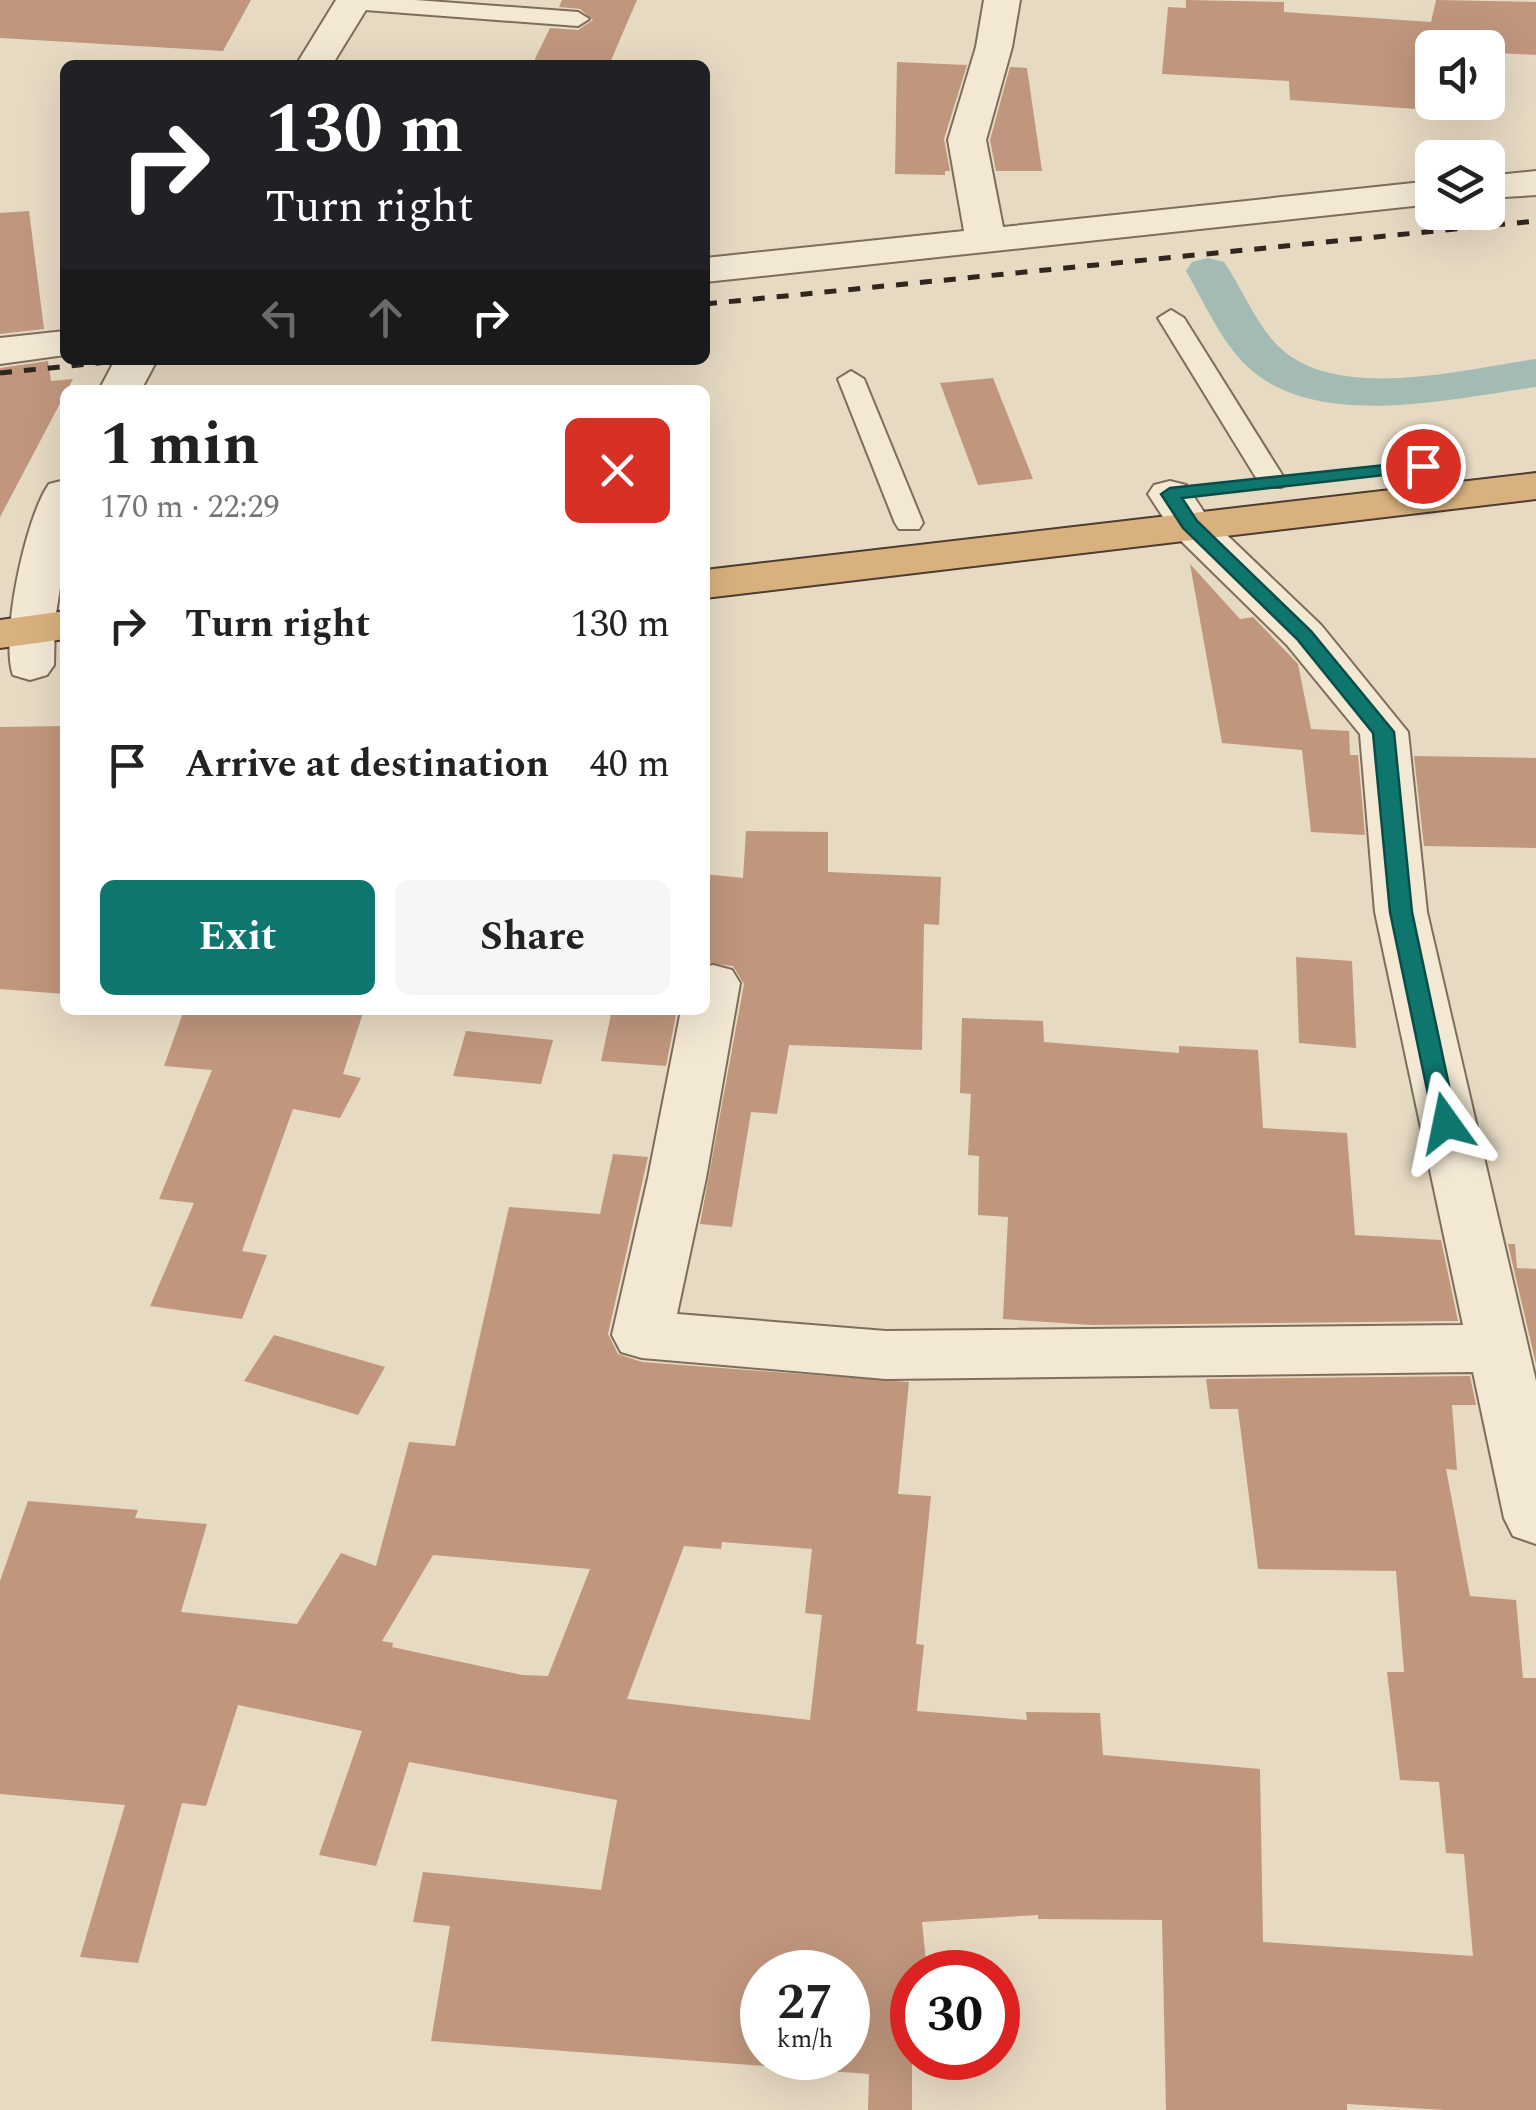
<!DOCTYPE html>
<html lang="en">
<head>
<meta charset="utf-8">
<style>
  body { margin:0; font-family:Spectral,serif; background:#f6f6f6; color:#222; height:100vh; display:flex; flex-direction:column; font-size:38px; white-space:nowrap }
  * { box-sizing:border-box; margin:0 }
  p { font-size:32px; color:#767676 }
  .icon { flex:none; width:55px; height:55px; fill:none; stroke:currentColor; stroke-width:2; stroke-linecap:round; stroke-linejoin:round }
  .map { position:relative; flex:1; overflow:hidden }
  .panel { position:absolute; left:60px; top:385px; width:650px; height:630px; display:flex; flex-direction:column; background:#fff; border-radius:15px; box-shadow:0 10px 40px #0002 }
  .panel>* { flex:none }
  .top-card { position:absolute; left:60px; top:60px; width:650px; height:305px; border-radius:15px; box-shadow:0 10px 40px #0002; background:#202124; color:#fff; overflow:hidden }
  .controls { position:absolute; left:1415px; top:30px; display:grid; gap:20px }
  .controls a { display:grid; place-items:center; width:90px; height:90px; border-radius:15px; background:#fff; box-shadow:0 10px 40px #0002; font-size:50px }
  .speed { position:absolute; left:740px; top:1950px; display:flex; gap:20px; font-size:50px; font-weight:700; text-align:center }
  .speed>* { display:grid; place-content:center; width:130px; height:130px; border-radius:50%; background:#fff; box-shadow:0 10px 40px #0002; line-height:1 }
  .speed small { font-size:25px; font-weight:400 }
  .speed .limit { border:15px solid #d22; background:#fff; color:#111 }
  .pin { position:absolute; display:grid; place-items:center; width:85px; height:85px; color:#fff; margin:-42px; border:5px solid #fff; border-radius:50%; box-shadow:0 2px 10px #0007 }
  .me { position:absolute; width:110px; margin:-55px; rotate:348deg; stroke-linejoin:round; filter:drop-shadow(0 0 8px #0008) }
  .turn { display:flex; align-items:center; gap:35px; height:210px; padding:0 40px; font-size:45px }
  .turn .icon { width:130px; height:130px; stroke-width:2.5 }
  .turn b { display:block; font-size:70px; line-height:85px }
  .lanes { display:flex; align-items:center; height:95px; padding:0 40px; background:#0003; justify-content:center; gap:50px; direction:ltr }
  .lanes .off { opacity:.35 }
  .round { display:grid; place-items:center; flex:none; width:105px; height:105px; border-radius:15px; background:#f6f6f6 }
  .headline { display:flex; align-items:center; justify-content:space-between; height:170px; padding:0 40px }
  h1 { font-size:60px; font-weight:700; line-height:75px }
  .primary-button { display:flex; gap:20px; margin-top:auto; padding:20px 40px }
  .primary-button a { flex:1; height:115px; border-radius:15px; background:#0f766e; color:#fff; font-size:40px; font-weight:700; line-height:115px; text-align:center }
  .primary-button a+a { background:#f6f6f6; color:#222 }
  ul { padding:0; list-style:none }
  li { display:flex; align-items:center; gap:30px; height:140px; padding:0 40px }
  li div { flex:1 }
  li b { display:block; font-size:38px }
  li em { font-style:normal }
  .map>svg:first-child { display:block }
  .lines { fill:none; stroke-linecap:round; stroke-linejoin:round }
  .canal { fill:#a4bbb3; fill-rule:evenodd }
  .building { fill:#c0967d; fill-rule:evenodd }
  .service-casing { stroke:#7f6d5c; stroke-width:4 }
  .minor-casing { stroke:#7f6d5c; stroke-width:4 }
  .tertiary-casing { stroke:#7f6d5c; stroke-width:4 }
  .trunk-casing { stroke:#4d3c30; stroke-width:4 }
  .service { fill:#f3e8d4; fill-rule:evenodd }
  .minor { fill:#f3e8d4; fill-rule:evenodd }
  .tertiary { fill:#f3e8d4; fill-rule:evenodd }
  .trunk { fill:#d9b17e; fill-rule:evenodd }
  .rail { stroke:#31261e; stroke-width:5; stroke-dasharray:12 12; stroke-linecap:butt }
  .route { fill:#0f766e; stroke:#0a4d48; stroke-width:2.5 }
</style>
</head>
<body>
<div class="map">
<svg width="1536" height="2110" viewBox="0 0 1536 2110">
  <rect width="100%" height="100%" fill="#e7dac3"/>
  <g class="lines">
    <path class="canal" d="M 1208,258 L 1224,262 C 1242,288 1255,322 1277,345 C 1335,404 1463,369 1536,359 L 1536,387 C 1452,398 1317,432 1248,367 C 1221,342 1204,302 1186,271 L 1192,262 Z"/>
  </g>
  <g class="building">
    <polygon points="0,0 251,0 223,51 0,38"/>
    <polygon points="562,0 637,0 609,65 532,65 550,28 578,30 593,20 580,9 559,7"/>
    <polygon points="1186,0 1284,2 1284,12 1431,22 1436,0 1536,2 1536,55 1498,53 1501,75 1488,74 1488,48 1432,48 1432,81 1427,81 1430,110 1290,100 1289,81 1162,74 1168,7 1186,8"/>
    <polygon points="897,62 967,65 944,139 950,171 945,171 945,175 895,174"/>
    <polygon points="1010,67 1027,68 1042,171 996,171 990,140"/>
    <polygon points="29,211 44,329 0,334 0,213"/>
    <polygon points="48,361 51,381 73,379 0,517 0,368"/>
    <polygon points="993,378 1033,479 978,485 940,383"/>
    <polygon points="1190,564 1240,619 1253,617 1298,664 1311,729 1349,731 1350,755 1358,755 1365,835 1311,832 1302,750 1222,743"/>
    <polygon points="65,726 65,994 0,989 0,727"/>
    <polygon points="1414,756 1536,758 1536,848 1424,846"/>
    <polygon points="746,831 828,832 828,872 941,877 939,925 924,924 922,1050 789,1045 777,1114 751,1112 732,1227 700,1224 744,984 733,966 705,963 705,874 743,878"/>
    <polygon points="1296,957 1352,961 1356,1048 1299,1043"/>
    <polygon points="184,1010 364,1010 343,1074 361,1078 340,1118 293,1109 242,1251 267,1255 242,1319 150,1306 194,1203 159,1199 212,1070 164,1066"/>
    <polygon points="612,1010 677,1010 666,1066 601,1061"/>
    <polygon points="962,1018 1043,1021 1044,1042 1179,1053 1179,1046 1258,1050 1263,1128 1347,1133 1355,1235 1441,1240 1458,1321 1092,1325 1003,1319 1008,1217 978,1215 979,1156 968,1155 971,1094 960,1093"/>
    <polygon points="466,1031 553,1040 541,1084 453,1076"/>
    <path d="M 613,1154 L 648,1157 L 608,1334 L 618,1354 L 642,1362 L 909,1382 L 898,1494 L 931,1496 L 916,1644 L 924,1645 L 917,1711 L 1027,1720 L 1026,1712 L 1100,1713 L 1103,1755 L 1260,1769 L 1263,1942 L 1473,1956 L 1464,1854 L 1446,1853 L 1439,1782 L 1400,1780 L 1387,1672 L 1404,1672 L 1396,1571 L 1258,1569 L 1238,1409 L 1210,1409 L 1206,1379 L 1470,1376 L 1476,1405 L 1452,1405 L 1457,1470 L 1446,1469 L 1470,1596 L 1516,1600 L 1523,1678 L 1536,1678 L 1536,2110 L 1445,2110 L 1347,2104 L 1347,2110 L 1166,2110 L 1162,1920 L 1038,1919 L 1038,1915 L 922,1922 L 927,1972 L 912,1972 L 912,2110 L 868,2110 L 869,2074 L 431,2041 L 450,1926 L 413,1922 L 423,1872 L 601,1890 L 617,1800 L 409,1762 L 376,1866 L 319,1855 L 362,1731 L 238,1705 L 206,1806 L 182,1803 L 138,1963 L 80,1957 L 125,1805 L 0,1794 L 0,1581 L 28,1501 L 138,1510 L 135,1518 L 207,1524 L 181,1612 L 297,1624 L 341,1553 L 376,1566 L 409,1442 L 455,1446 L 509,1207 L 600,1214 ZM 722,1542 L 812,1549 L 805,1613 L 822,1615 L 810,1720 L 627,1699 L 684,1546 L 721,1549 ZM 433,1555 L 590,1569 L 548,1676 L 522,1675 L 392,1647 L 393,1643 L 382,1641 ZM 762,1972 L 848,1972 L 848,2058 L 762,2058 Z"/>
    <polygon points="1508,1244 1515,1244 1517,1268 1536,1269 1536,1364"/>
    <polygon points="274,1335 385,1367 358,1415 244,1381"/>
  </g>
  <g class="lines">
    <g class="service-casing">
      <g id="service">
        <polygon points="342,0 415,0 578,12 589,19 578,26 352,9 344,7"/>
        <polygon points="1171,310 1184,318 1286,481 1282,487 1262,487 1258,481 1158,318"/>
        <polygon points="851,371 864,379 923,523 919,529 899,529 895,523 838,379"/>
      </g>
    </g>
    <g class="minor-casing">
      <g id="minor">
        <polygon points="984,0 1020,0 1012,47 986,140 1003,227 1432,181 1432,204 705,282 705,258 964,231 948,140 976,47"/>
        <polygon points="1536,171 1536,195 1488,198 1488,176"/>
        <polygon points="65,331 65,355 0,364 0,338"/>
        <polygon points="1170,481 1186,485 1206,515 1321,625 1408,732 1427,912 1536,1381 1536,1544 1513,1536 1504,1518 1473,1372 886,1379 642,1358 621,1352 612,1335 648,1178 681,1010 705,1010 705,967 713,965 732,970 740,983 706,1178 677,1314 886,1331 1463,1325 1375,912 1360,734 1287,645 1174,534 1148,494 1154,485"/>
      </g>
    </g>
    <g class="tertiary-casing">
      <g id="tertiary">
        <polygon points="336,0 372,0 332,65 296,65"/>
        <polygon points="115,360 157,360 141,390 99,390"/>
        <path d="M 65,480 L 65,556 L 55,620 L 54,665 L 47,675 L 30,680 L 13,675 C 0,639 25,518 49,484 Z"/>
      </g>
    </g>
    <g class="trunk-casing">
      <g id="trunk">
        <polygon points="1536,473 1536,499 705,598 705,570"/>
        <polygon points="65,611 65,639 0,648 0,620"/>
      </g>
    </g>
    <use href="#service" class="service"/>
    <use href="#minor" class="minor"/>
    <use href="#tertiary" class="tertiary"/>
    <use href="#trunk" class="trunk"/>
    <g class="rail">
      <polyline points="705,304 1536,221"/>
      <polyline points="0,373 128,360"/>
    </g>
  </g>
  <polygon class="route" points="1423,461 1429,463 1429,470 1182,498 1197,521 1311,631 1394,732 1412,912 1457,1123 1446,1132 1434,1123 1390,912 1373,733 1297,639 1183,528 1161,494 1170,488"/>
</svg>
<div class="controls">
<a><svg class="icon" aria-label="sound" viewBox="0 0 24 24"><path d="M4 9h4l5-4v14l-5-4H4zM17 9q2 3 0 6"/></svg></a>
<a><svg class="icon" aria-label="layers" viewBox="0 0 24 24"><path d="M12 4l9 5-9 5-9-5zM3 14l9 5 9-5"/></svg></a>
</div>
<div class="speed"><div>27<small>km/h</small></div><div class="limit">30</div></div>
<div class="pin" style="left:1423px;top:466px;background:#d93025"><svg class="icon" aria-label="arrive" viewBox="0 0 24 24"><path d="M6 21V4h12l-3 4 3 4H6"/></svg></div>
<svg class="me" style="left:1446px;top:1123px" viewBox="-20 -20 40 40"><path d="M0-17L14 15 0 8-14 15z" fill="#0f766e" stroke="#fff" stroke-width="4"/></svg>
<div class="top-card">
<div class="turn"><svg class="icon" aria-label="right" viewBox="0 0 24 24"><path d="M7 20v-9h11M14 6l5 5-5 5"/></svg><div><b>130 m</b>Turn right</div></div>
<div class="lanes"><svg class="icon off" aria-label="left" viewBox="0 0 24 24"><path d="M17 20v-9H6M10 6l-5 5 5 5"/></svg><svg class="icon off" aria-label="ahead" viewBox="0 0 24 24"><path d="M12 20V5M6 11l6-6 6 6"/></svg><svg class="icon" aria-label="right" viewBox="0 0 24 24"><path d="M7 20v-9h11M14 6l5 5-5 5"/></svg></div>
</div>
<section class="panel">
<div class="headline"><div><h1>1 min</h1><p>170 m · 22:29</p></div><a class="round" style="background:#d93025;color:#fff"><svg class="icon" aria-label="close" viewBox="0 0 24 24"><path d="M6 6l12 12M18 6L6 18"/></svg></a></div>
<ul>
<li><svg class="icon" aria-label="right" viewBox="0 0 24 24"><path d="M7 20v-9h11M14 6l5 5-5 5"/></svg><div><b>Turn right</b></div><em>130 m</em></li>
<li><svg class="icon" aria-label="arrive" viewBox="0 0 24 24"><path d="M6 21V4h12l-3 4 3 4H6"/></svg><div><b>Arrive at destination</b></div><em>40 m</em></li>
</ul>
<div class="primary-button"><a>Exit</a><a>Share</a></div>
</section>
</div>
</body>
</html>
